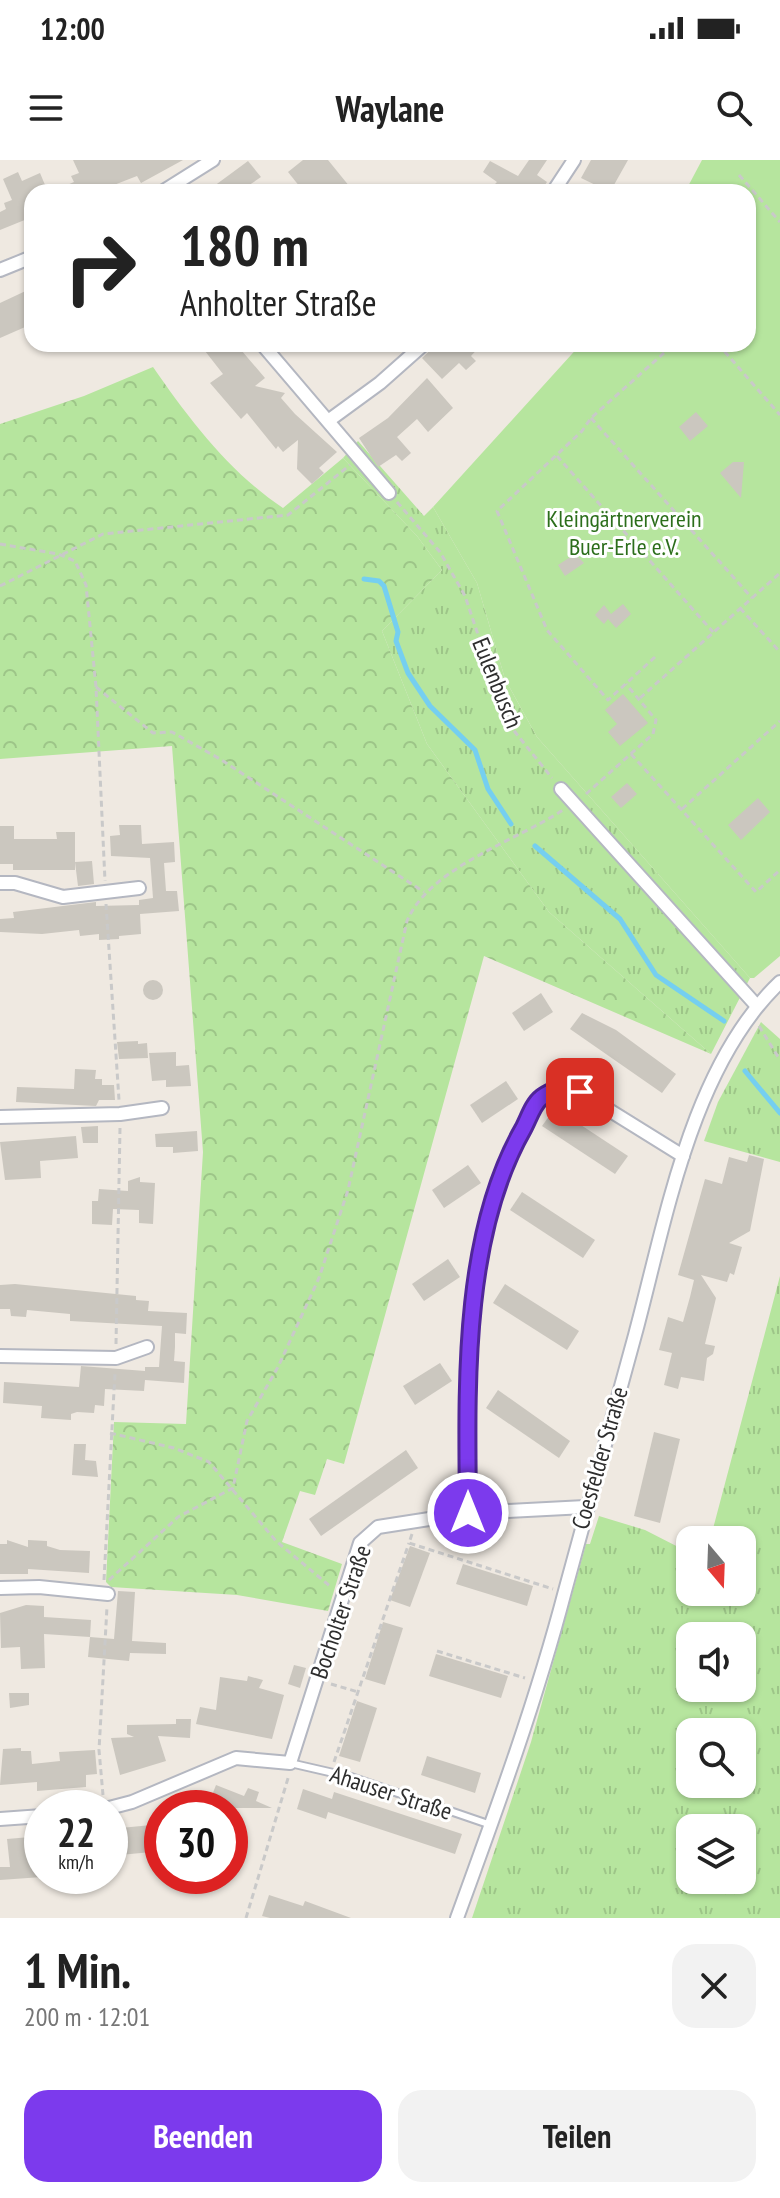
<!DOCTYPE html>
<html lang="de">
<head>
<meta charset="utf-8">
<style>
  body { margin:0; font-family:"PT Sans Narrow",sans-serif; background:#f2f2f2; color:#222; height:100vh; display:flex; flex-direction:column; font-size:30px; white-space:nowrap }
  * { box-sizing:border-box; margin:0 }
  p { font-size:26px; color:#767676 }
  .icon { flex:none; width:44px; height:44px; fill:none; stroke:currentColor; stroke-width:2; stroke-linecap:round; stroke-linejoin:round }
  .map { position:relative; height:1758px; overflow:hidden }
  .details { display:flex; flex-direction:column; background:#fff; flex:1 }
  .details>* { flex:none }
  .guide { position:absolute; left:24px; top:24px; width:732px; height:168px; border-radius:24px; box-shadow:0 2px 6px #0004; background:#fff; color:#222; overflow:hidden }
  .needle { width:52px; rotate:161deg }
  .fabs { position:absolute; left:676px; top:1366px; display:grid; gap:16px }
  .fabs a { display:grid; place-items:center; width:80px; height:80px; border-radius:16px; background:#fff; box-shadow:0 2px 6px #0004; font-size:40px }
  .speed { position:absolute; left:24px; top:1630px; display:flex; gap:16px; font-size:40px; font-weight:700; text-align:center }
  .speed>* { display:grid; place-content:center; width:104px; height:104px; border-radius:50%; background:#fff; box-shadow:0 2px 6px #0004; line-height:1 }
  .speed small { font-size:20px; font-weight:400 }
  .speed .limit { border:12px solid #d22; background:#fff; color:#111 }
  .pin { position:absolute; display:grid; place-items:center; width:68px; height:68px; color:#fff; margin:-34px; border-radius:16px; box-shadow:0 4px 12px #0006 }
  .me { position:absolute; width:88px; margin:-44px; rotate:0deg; stroke-linejoin:round; filter:drop-shadow(0 0 6px #0008) }
  .turn { display:flex; align-items:center; gap:28px; height:168px; padding:0 24px; font-size:36px }
  .turn .icon { width:104px; height:104px; stroke-width:2.5 }
  .turn b { display:block; font-size:56px; line-height:68px }
  .round { display:grid; place-items:center; flex:none; width:84px; height:84px; border-radius:24px; background:#f2f2f2 }
  .head { display:flex; align-items:center; justify-content:space-between; height:136px; padding:0 24px }
  h1 { font-size:48px; font-weight:700; line-height:60px }
  .button { display:flex; gap:16px; margin-top:auto; padding:16px 24px }
  .button a { flex:1; height:92px; border-radius:24px; background:#7c3aed; color:#fff; font-size:32px; font-weight:700; line-height:92px; text-align:center }
  .button a+a { background:#f2f2f2; color:#222 }
  .status { display:flex; justify-content:space-between; align-items:center; height:56px; padding:0 40px; background:#fff; direction:ltr }
  .status svg { height:22px; fill:currentColor }
  header { display:flex; justify-content:space-between; align-items:center; height:104px; padding:0 24px; background:#fff; font-size:36px; font-weight:700 }
  .map>svg:first-child { display:block }
  .grass { fill:url(#grass-tufts); fill-rule:evenodd }
  .forest { fill:url(#forest-crowns) }
  .garden { fill:#b6e59e }
  .lines { fill:none; stroke-linecap:round; stroke-linejoin:round }
  .stream { stroke:#75cff0; stroke-width:5 }
  .building { fill:#cbc7bf }
  .lane-casing { stroke:#b4b7c1; stroke-width:10 }
  .street-casing { stroke:#b4b7c1; stroke-width:16 }
  .path { stroke:#c9c9c9; stroke-width:3; stroke-dasharray:6 4; stroke-linecap:butt }
  .lane { stroke:#fff; stroke-width:6 }
  .street { stroke:#fff; stroke-width:12 }
  .route-casing { stroke:#51269a; stroke-width:20 }
  .route { stroke:#7c3aed; stroke-width:14 }
  .labels { text-anchor:middle; stroke-width:6; stroke-linejoin:round; paint-order:stroke }
  .park-label { font-size:24px; fill:#2c6e1b; stroke:#fff }
  .street-label { font-size:24px; fill:#2e2e2e; stroke:#fff }
</style>
</head>
<body>
<div class="status"><b>12:00</b><svg viewBox="0 0 49 12"><path d="M0 12V9h3v3zM5 12V6h3v6zM10 12V3h3v9zM15 12V0h3v12zM26 1h20v11H26zM47 4h2v5h-2z"/></svg></div>
<header><svg class="icon" aria-label="menu" viewBox="0 0 24 24"><path d="M4 6h16M4 12h16M4 18h16"/></svg>Waylane<svg class="icon" aria-label="search" viewBox="0 0 24 24"><circle cx="10" cy="10" r="6"/><path d="M15 15l6 6"/></svg></header>
<div class="map">
<svg width="780" height="1758" viewBox="0 0 780 1758">
  <defs>
    <pattern id="grass-tufts" width="24" height="20" patternUnits="userSpaceOnUse" patternTransform="scale(2)"><rect width="24" height="20" fill="#b6e59e"/><path d="M3 7l-1-3M5 7V3M7 7l1-3M15 17l-1-3M17 17v-4M19 17l1-3" fill="none" stroke="#9dc588"/></pattern>
    <pattern id="forest-crowns" width="20" height="18" patternUnits="userSpaceOnUse" patternTransform="scale(2)"><rect width="20" height="18" fill="#b6e59e"/><path d="M2 6a3 3 0 1 1 6 0M12 15a3 3 0 1 1 6 0" fill="none" stroke="#9dc588"/></pattern>
  </defs>
  <rect width="100%" height="100%" fill="#efe9e1"/>
  <g class="grass">
    <polygon points="358,281 424,356 433,347 477,423 505,519 537,577 750,818 711,894 549,752 427,584 382,471 442,410 417,376 343,298"/>
    <polygon points="761,862 780,879 780,1002 704,981 718,942"/>
    <path d="M 780,1116 L 780,1758 L 472,1758 L 531,1582 L 586,1384 L 590,1384 L 599,1356 L 645,1370 L 690,1393 L 690,1432 L 742,1432 L 742,1380 L 710,1380 ZM 742,1476 L 742,1528 L 690,1528 L 690,1476 ZM 742,1572 L 742,1624 L 690,1624 L 690,1572 ZM 742,1668 L 742,1720 L 690,1720 L 690,1668 Z"/>
  </g>
  <path class="forest" d="M 153,207 C 189,259 230,313 283,348 L 343,298 L 417,376 L 442,410 L 382,471 L 427,584 L 549,752 L 711,894 L 484,796 L 344,1304 L 327,1299 L 315,1335 L 300,1331 L 282,1382 L 342,1404 L 328,1451 L 237,1435 L 111,1427 L 106,1422 L 114,1262 L 186,1264 L 203,992 L 172,586 L 0,599 L 0,264 L 84,236 Z"/>
  <polygon class="garden" points="702,0 780,0 780,796 754,818 750,818 537,577 505,519 477,423 433,347 581,184 748,184 748,32 685,32"/>
  <g class="lines">
    <g class="stream">
      <polyline points="364,419 379,421 384,426 398,472 396,481 408,513 430,546 475,590 488,629 511,664"/>
      <polyline points="535,686 620,759 656,815 724,861"/>
      <polyline points="745,911 780,953"/>
    </g>
  </g>
  <g class="building">
    <polygon points="73,0 183,0 141,23 137,16 96,32 51,32 74,22 71,16 79,13"/>
    <polygon points="303,0 328,0 354,32 304,32 288,12"/>
    <polygon points="529,0 547,0 537,15 547,22 540,32 487,32 497,22 483,12 490,1 518,16"/>
    <polygon points="591,0 628,0 610,32 581,18"/>
    <polygon points="248,1 261,17 239,32 206,32"/>
    <polygon points="18,12 22,21 40,13 48,32 32,32 32,57 0,70 0,52 6,49 4,43 12,40 3,19"/>
    <polygon points="32,128 32,164 0,178 0,143"/>
    <polygon points="213,184 236,184 265,218 255,226 285,233 281,238 295,254 337,292 319,308 324,313 312,324 297,309 298,280 283,292 278,286 276,289 247,253 241,259 210,223 223,214 205,191"/>
    <polygon points="437,184 482,184 471,196 476,201 466,210 459,203 442,219 422,198"/>
    <polygon points="427,218 453,248 428,272 417,259 397,277 411,293 402,301 396,295 378,307 359,278 388,258"/>
    <polygon points="696,252 708,266 690,281 679,267"/>
    <polygon points="733,302 744,302 741,338 720,313"/>
    <polygon points="575,394 584,403 565,416 558,405"/>
    <polygon points="623,444 631,454 616,468 608,459 604,464 595,455 604,445 611,454"/>
    <polygon points="623,534 648,563 620,586 608,572 617,564 605,550"/>
    <polygon points="627,623 637,634 621,648 611,637"/>
    <polygon points="758,638 770,652 741,680 728,665"/>
    <polygon points="119,665 141,665 142,684 174,682 175,702 164,703 166,731 177,731 179,751 140,754 141,774 119,776 119,779 99,780 99,774 80,776 79,770 42,774 0,772 0,759 14,758 13,752 96,742 96,746 139,745 139,740 153,738 150,698 111,696 110,676 120,675"/>
    <polygon points="0,666 14,666 14,679 57,679 56,672 75,672 75,710 13,710 13,704 0,704"/>
    <polygon points="92,701 94,724 78,726 75,702"/>
    <circle cx="153" cy="830" r="10"/>
    <polygon points="541,833 553,852 524,871 512,853"/>
    <polygon points="582,853 616,870 676,914 662,933 570,869"/>
    <polygon points="138,881 138,884 147,883 148,898 119,899 117,882"/>
    <polygon points="176,892 176,906 189,905 191,926 166,927 166,920 152,921 149,893"/>
    <polygon points="75,909 96,910 95,919 102,919 102,925 114,925 115,940 99,940 96,946 16,942 17,927 74,929"/>
    <polygon points="506,921 518,939 482,963 470,945"/>
    <polygon points="555,948 628,996 615,1014 542,966"/>
    <polygon points="98,966 98,983 83,983 81,967"/>
    <polygon points="197,971 198,991 173,993 173,987 156,987 155,974"/>
    <polygon points="76,976 78,998 40,1001 41,1018 5,1020 0,982"/>
    <polygon points="749,995 764,999 750,1071 729,1083 742,1087 734,1115 730,1113 727,1122 701,1115 716,1138 705,1184 715,1186 713,1194 707,1198 704,1221 681,1217 678,1229 664,1225 672,1193 659,1190 668,1157 683,1162 690,1137 694,1120 678,1115 705,1019 722,1024 729,997 747,1002"/>
    <polygon points="468,1005 481,1023 444,1048 432,1030"/>
    <polygon points="140,1017 140,1022 155,1023 153,1064 139,1063 139,1050 113,1049 112,1065 92,1064 92,1041 98,1041 99,1029 128,1031 128,1021"/>
    <polygon points="522,1032 595,1080 583,1098 510,1050"/>
    <polygon points="448,1099 460,1117 424,1141 412,1124"/>
    <polygon points="15,1124 136,1136 136,1140 149,1141 148,1151 187,1153 186,1174 175,1173 175,1187 174,1201 185,1202 184,1223 145,1220 144,1231 105,1229 104,1246 95,1245 94,1253 77,1252 71,1254 71,1260 41,1258 42,1246 3,1243 4,1222 79,1227 81,1206 145,1211 145,1207 159,1207 162,1166 70,1161 70,1154 27,1150 26,1157 11,1156 10,1149 0,1149 0,1125"/>
    <polygon points="505,1124 579,1171 567,1190 493,1143"/>
    <polygon points="440,1203 452,1221 415,1245 403,1226"/>
    <polygon points="498,1230 570,1281 559,1298 486,1248"/>
    <polygon points="654,1272 680,1279 660,1363 634,1356"/>
    <polygon points="74,1284 86,1284 85,1300 96,1301 98,1317 72,1315"/>
    <polygon points="406,1290 418,1308 321,1376 309,1359"/>
    <polygon points="7,1380 28,1387 28,1380 47,1381 47,1386 60,1390 90,1391 89,1413 28,1409 28,1414 0,1414 0,1384 7,1384"/>
    <polygon points="410,1386 430,1393 410,1447 390,1440"/>
    <polygon points="463,1404 533,1426 527,1446 456,1424"/>
    <polygon points="118,1431 135,1432 132,1481 166,1483 166,1494 130,1493 129,1501 88,1497 90,1477 44,1474 45,1508 21,1509 20,1487 1,1488 0,1453 26,1445 44,1446 44,1457 91,1460 90,1477 114,1479"/>
    <polygon points="383,1462 403,1468 385,1525 365,1519"/>
    <polygon points="436,1494 508,1516 501,1538 429,1516"/>
    <polygon points="294,1505 306,1508 300,1528 288,1524"/>
    <polygon points="248,1516 263,1520 259,1528 284,1535 272,1579 196,1564 200,1547 216,1550 220,1517 247,1521"/>
    <polygon points="9,1533 29,1533 29,1545 10,1548"/>
    <polygon points="357,1541 377,1548 360,1602 339,1596"/>
    <polygon points="176,1559 191,1559 190,1578 158,1576 166,1601 120,1615 111,1578 134,1577 127,1574 127,1565 176,1564"/>
    <polygon points="21,1588 21,1591 31,1591 32,1604 60,1601 59,1592 95,1590 97,1614 86,1615 86,1627 37,1631 37,1622 0,1625 3,1589"/>
    <polygon points="427,1596 481,1613 475,1633 421,1615"/>
    <polygon points="216,1625 244,1636 248,1628 259,1632 256,1641 272,1648 207,1648"/>
    <polygon points="303,1629 332,1639 334,1632 462,1674 455,1694 328,1652 326,1659 297,1649"/>
    <polygon points="162,1664 162,1691 120,1695 120,1687 110,1686 110,1669"/>
    <polygon points="42,1676 42,1717 0,1720 0,1707 10,1707 7,1679"/>
    <polygon points="269,1735 303,1746 305,1741 351,1758 270,1758 262,1756"/>
  </g>
  <g class="lines">
    <g class="lane-casing">
      <polyline id="lane" points="290,1603 351,1617 491,1665"/>
    </g>
    <g class="street-casing">
      <g id="street">
        <polyline points="162,32 213,0"/>
        <polyline points="553,32 574,0"/>
        <polyline points="0,110 32,97"/>
        <polyline points="262,184 389,333"/>
        <polyline points="328,261 380,223 424,184"/>
        <polyline points="561,629 756,845"/>
        <polyline points="0,723 15,723 63,737 139,728"/>
        <polyline points="0,957 120,954 162,948"/>
        <polyline points="0,1196 116,1198 147,1187"/>
        <path d="M 468,1353 C 467,1231 461,1079 523,969 C 528,960 533,944 541,938 C 547,933 556,930 563,926 L 580,932 L 683,996"/>
        <polyline points="0,1428 39,1427 108,1434"/>
        <polyline points="109,1648 132,1642 236,1598 290,1603 360,1383 378,1367 468,1353 585,1347"/>
        <polyline points="0,1659 42,1656"/>
        <path d="M 457,1758 C 496,1651 536,1542 565,1431 C 588,1346 612,1261 635,1175 C 666,1060 691,907 780,822"/>
      </g>
    </g>
    <g class="path">
      <polyline points="739,15 780,62"/>
      <polyline points="718,184 780,255"/>
      <polyline points="591,258 752,438"/>
      <polyline points="557,296 713,472"/>
      <polyline points="397,342 440,392 465,436 498,534 515,572 552,618"/>
      <polyline points="0,384 58,394 75,401 86,425 96,527 105,721"/>
      <polyline points="0,426 103,374 288,355 350,305"/>
      <polyline points="740,448 780,492"/>
      <polyline points="655,497 608,540 547,470 497,351 582,271 591,258 674,184"/>
      <polyline points="96,527 153,573 172,572 220,599 424,732"/>
      <polyline points="640,538 780,413"/>
      <polyline points="631,594 756,732 780,710"/>
      <polyline points="586,634 653,574 656,560 626,524"/>
      <polyline points="682,649 780,561"/>
      <polyline points="106,744 119,940"/>
      <polyline points="759,866 780,900"/>
      <polyline points="116,1184 120,968"/>
      <polyline points="110,1273 174,1288 209,1302 276,1381 331,1427"/>
      <polyline points="412,1374 409,1383 553,1429"/>
      <polyline points="104,1420 115,1212"/>
      <path d="M 109,1420 L 178,1357 L 233,1328 L 247,1261 L 278,1207 L 319,1118 L 348,1030 L 407,761 C 430,707 516,681 563,650"/>
      <polyline points="437,1491 525,1518"/>
      <polyline points="331,1524 358,1532"/>
      <polyline points="334,1602 409,1383"/>
      <polyline points="103,1635 99,1590 107,1447"/>
      <polyline points="246,1758 289,1615"/>
    </g>
    <use href="#lane" class="lane"/>
    <use href="#street" class="street"/>
  </g>
  <g class="lines">
    <g class="route-casing">
      <path id="route" d="M 468,1353 C 467,1231 461,1078 523,969 C 528,960 533,944 541,938 C 547,933 556,930 563,926 L 580,932"/>
    </g>
    <use href="#route" class="route"/>
  </g>
  <g class="labels">
    <g class="park-label">
      <text x="624" y="367">Kleingärtnerverein<tspan x="624" dy="28">Buer-Erle e.V.</tspan></text>
    </g>
    <g class="street-label">
      <text transform="translate(497 523) rotate(68)" y="8">Eulenbusch</text>
      <text transform="translate(600 1298) rotate(-74)" y="8">Coesfelder Straße</text>
      <text transform="translate(341 1452) rotate(-71)" y="8">Bocholter Straße</text>
      <text transform="translate(391 1633) rotate(18)" y="8">Ahauser Straße</text>
    </g>
  </g>
</svg>
<div class="fabs">
<a><svg class="needle" viewBox="-14 -14 28 28"><path d="M0-13l5 13h-10z" fill="#e53935"/><path d="M0 13l5-13h-10z" fill="#767676"/></svg></a>
<a><svg class="icon" aria-label="sound" viewBox="0 0 24 24"><path d="M4 9h4l5-4v14l-5-4H4zM17 9q2 3 0 6"/></svg></a>
<a><svg class="icon" aria-label="search" viewBox="0 0 24 24"><circle cx="10" cy="10" r="6"/><path d="M15 15l6 6"/></svg></a>
<a><svg class="icon" aria-label="layers" viewBox="0 0 24 24"><path d="M12 4l9 5-9 5-9-5zM3 14l9 5 9-5"/></svg></a>
</div>
<div class="speed"><div>22<small>km/h</small></div><div class="limit">30</div></div>
<div class="pin" style="left:580px;top:932px;background:#d93025"><svg class="icon" aria-label="arrive" viewBox="0 0 24 24"><path d="M6 21V4h12l-3 4 3 4H6"/></svg></div>
<svg class="me" style="left:468px;top:1353px" viewBox="-20 -20 40 40"><circle r="17" fill="#7c3aed" stroke="#fff" stroke-width="3"/><path d="M0-11L8 9 0 5-8 9z" fill="#fff"/></svg>
<div class="guide">
<div class="turn"><svg class="icon" aria-label="right" viewBox="0 0 24 24"><path d="M7 20v-9h11M14 6l5 5-5 5"/></svg><div><b>180 m</b>Anholter Straße</div></div>
</div>
</div>
<section class="details">
<div class="head"><div><h1>1 Min.</h1><p>200 m · 12:01</p></div><a class="round"><svg class="icon" aria-label="close" viewBox="0 0 24 24"><path d="M6 6l12 12M18 6L6 18"/></svg></a></div>
<div class="button"><a>Beenden</a><a>Teilen</a></div>
</section>
</body>
</html>
